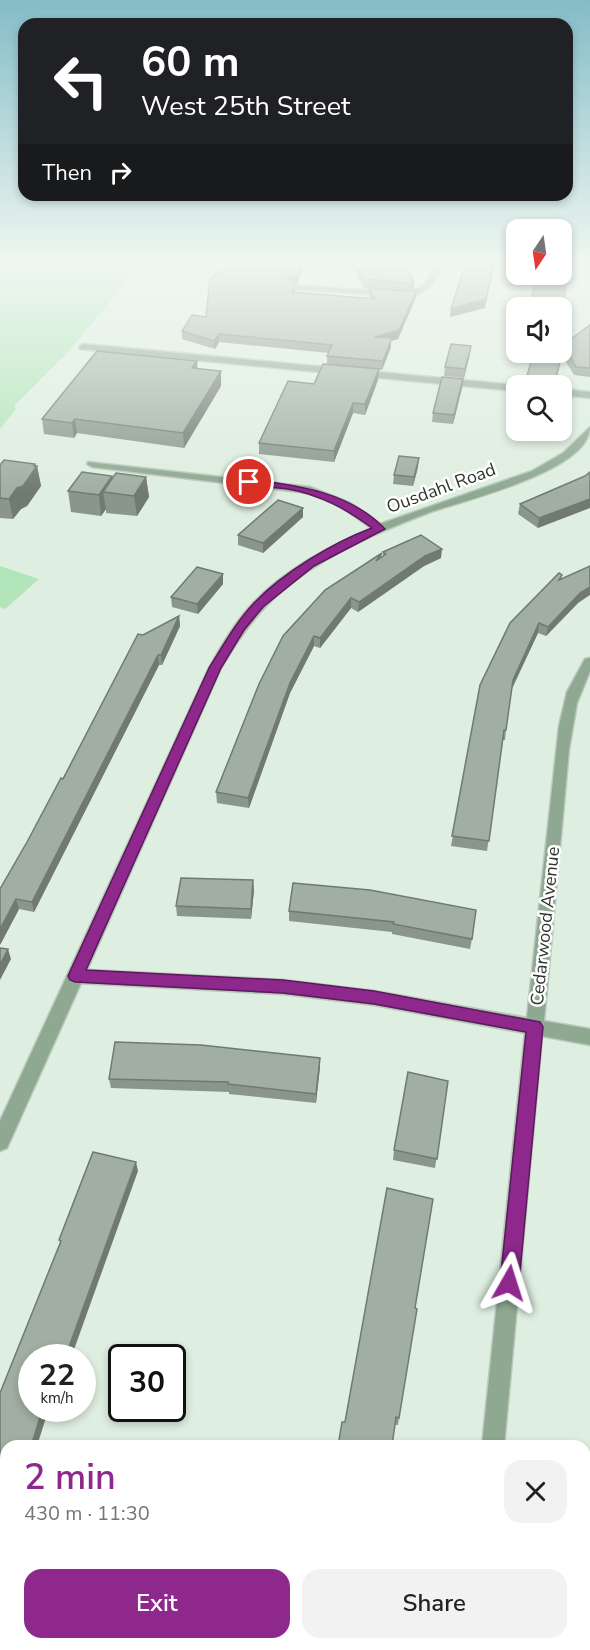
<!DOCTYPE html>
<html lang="en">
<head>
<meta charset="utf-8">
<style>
  body { margin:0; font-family:"Nunito Sans",sans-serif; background:#f2f2f2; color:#202124; height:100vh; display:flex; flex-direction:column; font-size:22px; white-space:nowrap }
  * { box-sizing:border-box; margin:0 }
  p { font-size:20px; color:#757577 }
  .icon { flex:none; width:33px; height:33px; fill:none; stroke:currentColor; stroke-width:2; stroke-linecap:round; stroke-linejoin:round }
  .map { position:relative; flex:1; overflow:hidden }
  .drawer { position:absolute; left:0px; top:1440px; width:591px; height:210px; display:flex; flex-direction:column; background:#fff; border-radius:18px 18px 0 0; box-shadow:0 3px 9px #0003 }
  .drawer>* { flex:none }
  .hud { position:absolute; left:18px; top:18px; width:555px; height:183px; border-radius:18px; box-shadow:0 3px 9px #0003; background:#202124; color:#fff; overflow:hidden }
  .needle { width:39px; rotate:193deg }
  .controls { position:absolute; left:506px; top:219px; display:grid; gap:12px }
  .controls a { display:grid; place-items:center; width:66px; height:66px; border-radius:12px; background:#fff; box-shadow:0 3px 9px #0003; font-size:30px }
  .speed { position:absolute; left:18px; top:1344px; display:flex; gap:12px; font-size:30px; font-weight:700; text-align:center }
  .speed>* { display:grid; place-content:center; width:78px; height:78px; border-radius:50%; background:#fff; box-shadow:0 3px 9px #0003; line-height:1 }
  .speed small { font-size:15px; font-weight:400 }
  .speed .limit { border:3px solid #111; border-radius:9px; background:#fff; color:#111 }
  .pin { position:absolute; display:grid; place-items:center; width:51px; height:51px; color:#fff; margin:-26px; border:3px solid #fff; border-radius:50%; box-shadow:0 2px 6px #0007 }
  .me { position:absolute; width:66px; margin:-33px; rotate:6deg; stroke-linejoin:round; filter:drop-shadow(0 0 4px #0008) }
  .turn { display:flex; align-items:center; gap:21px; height:126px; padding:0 24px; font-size:27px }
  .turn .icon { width:78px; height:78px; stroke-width:2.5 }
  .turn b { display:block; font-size:42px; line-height:51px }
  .then { display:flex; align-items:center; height:57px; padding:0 24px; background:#0003; gap:12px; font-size:22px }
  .round { display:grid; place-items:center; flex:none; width:63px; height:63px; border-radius:18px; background:#f2f2f2 }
  .summary { display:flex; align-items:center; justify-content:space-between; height:102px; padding:0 24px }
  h1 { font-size:36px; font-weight:600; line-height:45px; color:#8e288d }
  .button { display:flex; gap:12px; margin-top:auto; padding:12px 24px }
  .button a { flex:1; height:69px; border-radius:18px; background:#8e288d; color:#fff; font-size:24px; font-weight:600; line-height:69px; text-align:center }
  .button a+a { background:#f2f2f2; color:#202124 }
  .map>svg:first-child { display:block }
  .green { fill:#b2e5b9 }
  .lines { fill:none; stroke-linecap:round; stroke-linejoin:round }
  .minor-casing { stroke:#bbc9bd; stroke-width:3 }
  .minor { fill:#8ea891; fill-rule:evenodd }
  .wall { fill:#8a968b }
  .shaded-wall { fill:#707a71 }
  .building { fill:#a0afa2; stroke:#707a71; stroke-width:1.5 }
  .route { fill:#8e288d; stroke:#5c1a5c; stroke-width:1.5 }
  .labels { text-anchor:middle; stroke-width:5; stroke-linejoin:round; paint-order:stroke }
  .street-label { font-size:18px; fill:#2f352f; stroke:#fff }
</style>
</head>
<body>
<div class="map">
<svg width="590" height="1650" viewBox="0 0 590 1650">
  <rect width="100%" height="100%" fill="#deeee0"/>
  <g class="green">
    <polygon points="0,262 144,262 66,354 14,406 16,409 0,429"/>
    <polygon points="0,566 39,579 5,609 0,607"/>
  </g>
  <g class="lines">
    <g class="minor-casing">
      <g id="minor">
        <path d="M 435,262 L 443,262 C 436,282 429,292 409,297 L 293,289 L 289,287 L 293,285 L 409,293 C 425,288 430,277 435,262 Z"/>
        <polygon points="83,344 516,385 517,386 516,391 80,349 79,347"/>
        <polygon points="561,389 590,392 590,398 561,395"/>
        <path d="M 590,427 C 590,471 464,500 428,513 C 392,527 357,541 324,561 C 275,590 250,619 221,668 L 87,970 L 283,980 L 374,991 L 527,1018 L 559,726 L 567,692 L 585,659 L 590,658 L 590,671 L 577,703 L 569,749 L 544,1021 L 590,1029 L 590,1045 L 542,1036 L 504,1446 L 482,1446 L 525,1033 L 374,1005 L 283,994 L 81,983 L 7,1148 L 0,1151 L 0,1121 L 209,668 C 220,648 232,627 247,610 C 279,572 327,548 371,528 L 342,507 L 308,493 L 92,467 L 87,464 L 88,462 L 310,487 L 350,503 L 380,524 L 532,471 L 563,453 Z"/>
        <polygon points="585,1512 590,1513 590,1537 585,1536"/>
        <rect x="463" y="1644" width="26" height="6"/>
      </g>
    </g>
    <use href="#minor" class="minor"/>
  </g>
  <g class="wall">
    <polygon points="233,262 305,262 298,283 295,284 295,292 370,298 369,296 369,288 416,297 398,339 391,341 391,347 382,370 379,370 378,380 365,415 353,413 334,462 259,454 259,443 314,384 327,364 327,356 329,353 219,342 215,349 182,339 182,331 206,317"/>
    <polygon points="349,262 407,262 405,266 414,281 414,289 409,291 364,288"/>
    <polygon points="569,262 561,319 561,308 530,307 536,274"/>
    <polygon points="590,325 590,377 574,375 561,354 563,345"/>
    <polygon points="470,354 464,378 444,376 445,367"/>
    <polygon points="197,361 197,369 221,386 184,448 77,433 74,438 44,434 42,419"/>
    <polygon points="463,379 462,388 453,424 432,422 433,413"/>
    <polygon points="516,415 516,430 544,430 543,433 513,430"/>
    <polygon points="35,464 36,466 37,466 41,486 27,506 21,509 13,519 0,518 0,465"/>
    <polygon points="418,467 413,486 393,484 394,475"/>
    <polygon points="585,476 538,528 518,514 520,504"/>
    <polygon points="146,477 149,497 137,516 106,513 106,509 101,516 71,512 68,491 112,479"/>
    <polygon points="303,508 303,517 263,553 238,545 238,535"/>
    <polygon points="383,552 441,558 424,566 358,612 351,608 320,648 314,646 290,693 249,808 217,803 216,792 259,684 382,553 381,558 383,557"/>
    <polygon points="561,579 578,603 546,636 538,633 512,689 506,730 505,740 503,740 487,851 451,846 480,685"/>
    <polygon points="223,584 198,614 172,607 171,597"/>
    <polygon points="179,616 180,626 162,665 159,665 34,912 19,909 0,945 27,842 143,635"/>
    <polygon points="293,883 472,939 470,949 392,934 392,932 289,921 289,911"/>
    <polygon points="254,890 251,919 177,916 176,906"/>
    <polygon points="320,1058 316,1103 229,1094 229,1092 111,1088 109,1079"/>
    <polygon points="448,1081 435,1168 393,1160 394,1150"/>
    <polygon points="415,1308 398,1425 345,1422"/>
  </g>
  <g class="shaded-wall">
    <polygon points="303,262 305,262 298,283 295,284 295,291 292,300 287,278"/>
    <polygon points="494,262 495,262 485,308 450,317 451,309"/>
    <polygon points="414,281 414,289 409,291 409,283"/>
    <polygon points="417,289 416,297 398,339 391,341 391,347 382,370 383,361 375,337"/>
    <polygon points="219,334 219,342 215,349 214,341"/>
    <polygon points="471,346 470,354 464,378 465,369"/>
    <polygon points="197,361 198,376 192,368"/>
    <polygon points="379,369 378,380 365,415 365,404"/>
    <polygon points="221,371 221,386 184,448 183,433"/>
    <polygon points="463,379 462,388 453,424 454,415"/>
    <polygon points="353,403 353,413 334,462 334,451"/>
    <polygon points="75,419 77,433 74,438 72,423"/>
    <polygon points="419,458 418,467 413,486 414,477"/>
    <polygon points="35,464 36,468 37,466 41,486 27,506 21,509 13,519 9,499"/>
    <polygon points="112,476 114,493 103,492 106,509 101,516 99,495"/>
    <polygon points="146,477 149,497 137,516 134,496"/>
    <polygon points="590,499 590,508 538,528 539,518"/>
    <polygon points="303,508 303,517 263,553 263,543"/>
    <polygon points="442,549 441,558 424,566 358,612 359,602 425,556"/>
    <polygon points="223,574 223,584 198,614 197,604"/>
    <polygon points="590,587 590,595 578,603 546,636 548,627 580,593"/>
    <polygon points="351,598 351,608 320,648 320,638"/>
    <polygon points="179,616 180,626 162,665 161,655"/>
    <polygon points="539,623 538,633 511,690 513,680"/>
    <polygon points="314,636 314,646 290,693 249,808 248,798 290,683"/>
    <polygon points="158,655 159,665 34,912 32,902"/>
    <polygon points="253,880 254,890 251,919 251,909"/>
    <polygon points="16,899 19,909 0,945 0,929"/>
    <polygon points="8,949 11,959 0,980 0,965"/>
    <polygon points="320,1058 320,1068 316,1103 316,1094"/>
    <polygon points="136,1162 138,1171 71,1358 65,1358"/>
    <polygon points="43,1408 49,1408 37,1446 31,1446"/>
    <polygon points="5,1503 6,1531 0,1566 0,1535"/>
  </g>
  <g class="building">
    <polygon points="233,262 303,262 298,275 287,278 295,283 292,292 375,299 369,288 409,291 417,289 399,330 375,337 392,338 383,361 327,356 332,345 219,334 214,341 182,331 192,315 206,317 210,278"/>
    <polygon points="354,262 404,262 403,263 414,281 409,283 364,279"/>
    <polygon points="466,262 494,262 486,299 451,309"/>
    <polygon points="561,262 569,262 562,314 561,313 561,308 550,308 541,303 538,299 532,299 536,274 561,274"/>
    <polygon points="590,325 590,368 576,367 563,345"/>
    <polygon points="451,344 471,346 465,369 445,367"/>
    <polygon points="97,351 197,361 192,368 221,371 183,433 75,419 72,423 42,419"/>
    <polygon points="533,355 561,358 554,386 524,386"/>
    <polygon points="323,364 379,369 365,404 353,403 334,451 259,443 288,381 314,384"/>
    <polygon points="442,377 463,379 454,415 433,413"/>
    <polygon points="399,456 419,458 414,477 394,475"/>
    <polygon points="4,460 35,464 34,466 37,466 23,486 17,488 9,499 0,498 0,465"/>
    <polygon points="82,472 112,476 99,495 68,491"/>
    <polygon points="590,472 590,499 539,518 520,504 585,476"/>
    <polygon points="116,473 146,477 134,496 103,492"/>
    <polygon points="278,500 303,508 263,543 238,535"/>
    <polygon points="421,535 442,549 425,556 359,602 351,598 320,638 314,636 290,683 248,798 216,792 259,684 283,636 325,590 382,553 376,561 386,554 383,552"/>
    <polygon points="590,566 590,587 580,593 548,627 539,623 513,680 506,730 504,730 489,841 452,836 480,685 510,623 559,573 562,575 559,580"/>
    <polygon points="197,567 223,574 197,604 171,597"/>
    <polygon points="179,616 161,655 158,655 32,902 16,899 0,929 0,889 27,842 61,778 63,779 138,634 143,635"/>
    <polygon points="181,878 253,880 251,909 176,906"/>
    <polygon points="293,883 370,890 476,910 472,939 393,924 394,922 289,911"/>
    <polygon points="0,948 8,949 0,965"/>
    <polygon points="115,1042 201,1045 320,1058 316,1094 228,1084 228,1082 109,1079"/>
    <polygon points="408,1072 448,1081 437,1159 394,1150"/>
    <polygon points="93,1152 136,1162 65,1358 32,1358 32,1408 43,1408 31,1446 6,1446 6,1504 0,1535 0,1393 61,1241 59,1240"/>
    <polygon points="387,1188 433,1199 415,1308 417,1309 399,1418 396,1417 392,1446 338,1446 342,1422 345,1422"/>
    <rect x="311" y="1644" width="61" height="6"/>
  </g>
  <linearGradient id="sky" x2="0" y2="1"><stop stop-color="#83bcc7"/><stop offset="0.53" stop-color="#f0f7f1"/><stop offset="1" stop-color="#f0f7f1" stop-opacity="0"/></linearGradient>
  <rect width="590" height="493" fill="url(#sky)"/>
  <path class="route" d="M 249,479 C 297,485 350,492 385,529 L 314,566 L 263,607 L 244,630 L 221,668 L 86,970 L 283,980 L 374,991 L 540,1022 L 543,1027 L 519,1283 L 516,1289 L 509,1292 L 503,1289 L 500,1283 L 526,1032 L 374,1004 L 283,993 L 75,982 L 70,980 L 68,976 L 209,668 C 223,646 236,622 254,603 C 284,572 332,543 372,528 C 346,509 321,495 288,489 C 274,487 260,487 246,484 L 246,480 Z"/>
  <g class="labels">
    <g class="street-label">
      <text transform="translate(441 488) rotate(-20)" y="6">Ousdahl Road</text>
      <text transform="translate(545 926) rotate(-84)" y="6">Cedarwood Avenue</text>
    </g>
  </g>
</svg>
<div class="controls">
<a><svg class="needle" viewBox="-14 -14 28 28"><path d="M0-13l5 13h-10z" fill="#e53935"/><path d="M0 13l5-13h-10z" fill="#757577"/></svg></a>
<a><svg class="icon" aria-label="sound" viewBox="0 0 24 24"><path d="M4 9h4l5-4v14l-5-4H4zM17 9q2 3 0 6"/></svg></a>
<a><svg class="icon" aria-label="search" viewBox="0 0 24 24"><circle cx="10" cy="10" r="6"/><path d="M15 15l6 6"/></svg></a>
</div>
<div class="speed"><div>22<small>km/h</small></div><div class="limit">30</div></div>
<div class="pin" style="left:249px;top:482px;background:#d93025"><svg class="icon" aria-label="arrive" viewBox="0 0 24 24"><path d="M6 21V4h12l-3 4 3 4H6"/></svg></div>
<svg class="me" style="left:509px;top:1283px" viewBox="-20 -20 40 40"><path d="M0-17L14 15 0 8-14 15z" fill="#8e288d" stroke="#fff" stroke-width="4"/></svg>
<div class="hud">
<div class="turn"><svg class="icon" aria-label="left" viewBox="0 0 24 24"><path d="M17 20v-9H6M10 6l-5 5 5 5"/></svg><div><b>60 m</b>West 25th Street</div></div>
<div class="then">Then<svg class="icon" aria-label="right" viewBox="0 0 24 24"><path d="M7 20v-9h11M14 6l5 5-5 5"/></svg></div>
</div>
<section class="drawer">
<div class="summary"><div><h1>2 min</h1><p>430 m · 11:30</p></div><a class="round"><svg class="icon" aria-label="close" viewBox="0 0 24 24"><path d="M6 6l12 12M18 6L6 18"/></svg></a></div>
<div class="button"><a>Exit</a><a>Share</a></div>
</section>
</div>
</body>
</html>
